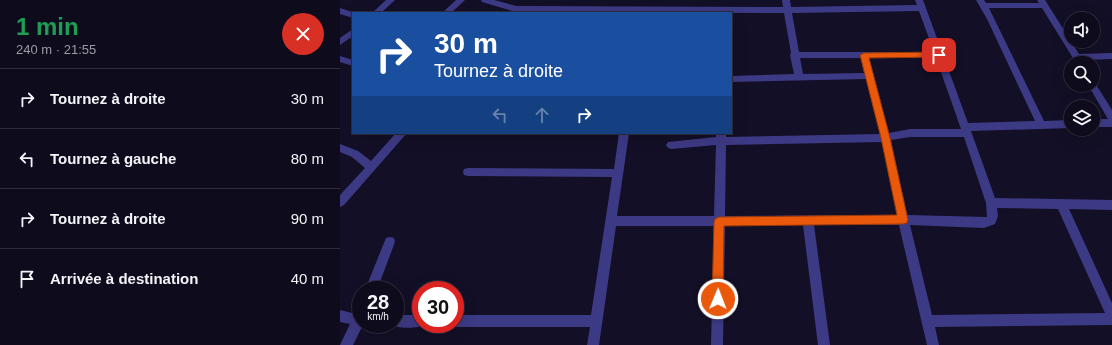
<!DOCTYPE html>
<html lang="fr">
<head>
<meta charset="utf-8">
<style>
  body { margin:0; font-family:Helvetica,sans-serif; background:#171425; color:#f1f3f6; height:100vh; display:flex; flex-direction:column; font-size:15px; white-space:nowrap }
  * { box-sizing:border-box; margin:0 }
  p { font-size:13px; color:#9b9ba3 }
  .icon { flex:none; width:22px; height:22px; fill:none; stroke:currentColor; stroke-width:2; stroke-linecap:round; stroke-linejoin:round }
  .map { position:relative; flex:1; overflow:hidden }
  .side { display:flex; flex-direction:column; background:#0e0b1c; width:340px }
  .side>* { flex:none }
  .top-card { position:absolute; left:12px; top:12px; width:380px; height:122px; border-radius:0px; box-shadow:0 4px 16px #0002,0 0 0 1px #2e2b3b; background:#1a4fa0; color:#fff; overflow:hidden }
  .buttons { position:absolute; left:724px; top:12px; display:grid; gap:8px }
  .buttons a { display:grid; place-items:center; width:36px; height:36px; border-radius:50%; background:#0e0b1c; box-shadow:0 4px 16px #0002,0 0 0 1px #2e2b3b; font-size:20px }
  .speed { position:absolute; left:12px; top:281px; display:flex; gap:8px; font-size:20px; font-weight:700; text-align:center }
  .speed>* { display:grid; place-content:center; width:52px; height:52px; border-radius:50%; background:#0e0b1c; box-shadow:0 4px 16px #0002,0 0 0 1px #2e2b3b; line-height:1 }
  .speed small { font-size:10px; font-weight:400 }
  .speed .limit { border:6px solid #d22; background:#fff; color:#111 }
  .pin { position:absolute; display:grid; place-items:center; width:34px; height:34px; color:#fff; margin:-17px; border-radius:8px; box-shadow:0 2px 6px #0006 }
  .me { position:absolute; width:44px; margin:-22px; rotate:1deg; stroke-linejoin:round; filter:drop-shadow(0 0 3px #0008) }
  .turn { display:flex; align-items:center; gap:14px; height:84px; padding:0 16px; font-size:18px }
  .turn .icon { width:52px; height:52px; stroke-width:2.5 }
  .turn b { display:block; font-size:28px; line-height:34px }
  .lanes { display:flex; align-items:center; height:38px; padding:0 16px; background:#0003; justify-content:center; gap:20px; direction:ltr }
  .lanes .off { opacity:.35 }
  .round { display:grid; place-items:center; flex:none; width:42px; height:42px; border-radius:21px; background:#171425 }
  .overview { display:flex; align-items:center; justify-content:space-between; height:68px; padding:0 16px }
  h1 { font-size:24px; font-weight:700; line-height:30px; color:#1e9e55 }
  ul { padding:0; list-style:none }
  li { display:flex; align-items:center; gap:12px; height:60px; padding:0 16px; border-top:1px solid #2e2b3b }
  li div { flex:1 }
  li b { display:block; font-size:15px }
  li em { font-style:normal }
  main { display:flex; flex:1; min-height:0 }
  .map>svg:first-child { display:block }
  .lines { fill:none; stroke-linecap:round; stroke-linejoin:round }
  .street { fill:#3d3a85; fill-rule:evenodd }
  .route { fill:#ea580c; stroke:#983908 }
</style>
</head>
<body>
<main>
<section class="side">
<div class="overview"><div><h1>1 min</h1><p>240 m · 21:55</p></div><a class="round" style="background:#d93025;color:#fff"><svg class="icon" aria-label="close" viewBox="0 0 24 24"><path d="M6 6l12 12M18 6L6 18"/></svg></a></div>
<ul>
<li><svg class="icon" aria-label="right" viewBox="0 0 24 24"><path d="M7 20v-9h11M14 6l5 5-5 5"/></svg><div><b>Tournez à droite</b></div><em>30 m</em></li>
<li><svg class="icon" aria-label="left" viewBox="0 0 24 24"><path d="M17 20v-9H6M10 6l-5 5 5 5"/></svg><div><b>Tournez à gauche</b></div><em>80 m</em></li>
<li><svg class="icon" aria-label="right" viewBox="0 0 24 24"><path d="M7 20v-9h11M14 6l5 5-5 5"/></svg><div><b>Tournez à droite</b></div><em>90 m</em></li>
<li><svg class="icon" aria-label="arrive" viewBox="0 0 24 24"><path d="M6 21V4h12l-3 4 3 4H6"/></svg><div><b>Arrivée à destination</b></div><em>40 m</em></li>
</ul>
</section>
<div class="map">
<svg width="772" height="345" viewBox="0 0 772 345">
  <rect width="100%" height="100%" fill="#130f26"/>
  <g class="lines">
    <g class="street">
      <polygon points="46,0 55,0 41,13 32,13"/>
      <polygon points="116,0 125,0 111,13 102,13"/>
      <path d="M 141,0 L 154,0 L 176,6 L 443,7 L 442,0 L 450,0 L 451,7 L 577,5 L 575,0 L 583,0 L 628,123 L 695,121 L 647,19 L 636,0 L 644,0 L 646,3 L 699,3 L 697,0 L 705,0 L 739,54 L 772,53 L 772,59 L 742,60 L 744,63 L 736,63 L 702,8 L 649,8 L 704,121 L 731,120 L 731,128 L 631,131 L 655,198 L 772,200 L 772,210 L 729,209 L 772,303 L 772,325 L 595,327 L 599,345 L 587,345 L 559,225 L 474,225 L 490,345 L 478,345 L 463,225 L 385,226 L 383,345 L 371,345 L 374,226 L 276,226 L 259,345 L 247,345 L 250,327 L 115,327 L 111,325 L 110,324 L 115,324 L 115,315 L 251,315 L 272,177 L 128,176 L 124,175 L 123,172 L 124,169 L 128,168 L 274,169 L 279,133 L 289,133 L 277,216 L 374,216 L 376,145 L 331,149 L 328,148 L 326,145 L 328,142 L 376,137 L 376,133 L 386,133 L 386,137 L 540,134 L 526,79 L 391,82 L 391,76 L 454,74 L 450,55 L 451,53 L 444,13 L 176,12 L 142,2 ZM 579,11 L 594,52 L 459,52 L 452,13 ZM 460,58 L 521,58 L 524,73 L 463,74 ZM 529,58 L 596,58 L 621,129 L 570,129 L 549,133 ZM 570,137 L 624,137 L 646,203 L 647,217 L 567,215 L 551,140 ZM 542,142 L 557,215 L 385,216 L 386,145 ZM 657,208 L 718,209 L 765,313 L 592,315 L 570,225 L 644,228 L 655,224 L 658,216 Z"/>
      <polygon points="0,8 15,13 13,13 13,18 0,14"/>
      <polygon points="13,29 13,36 0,45 0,38"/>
      <polygon points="0,56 13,60 13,66 0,62"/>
      <polygon points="753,82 755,83 772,110 772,127 753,127 753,119 768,119 748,85 753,85"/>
      <polygon points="56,133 67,133 4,205 0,207 0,195 25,168 12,157 0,152 0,144 18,151 31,161"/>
      <polygon points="50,237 54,238 55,242 37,290 25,290 46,238"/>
      <polygon points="0,310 16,314 21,310 21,324 26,324 22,327 13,345 0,345 10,324 0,322"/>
      <path d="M 55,315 L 81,315 L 81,324 L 86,324 C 79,329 57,329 50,324 L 55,324 Z"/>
    </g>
  </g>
  <polygon class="route" points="599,52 603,55 599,57 529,58 550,138 568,220 567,223 563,224 384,226 383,299 382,303 378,304 374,303 372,299 374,222 375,219 379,217 557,215 541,138 520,55 524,53"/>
</svg>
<div class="buttons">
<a><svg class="icon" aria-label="sound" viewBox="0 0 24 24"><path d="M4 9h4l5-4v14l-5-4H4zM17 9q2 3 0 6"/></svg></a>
<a><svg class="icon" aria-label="search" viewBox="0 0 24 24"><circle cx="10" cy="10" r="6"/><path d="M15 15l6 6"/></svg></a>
<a><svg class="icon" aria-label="layers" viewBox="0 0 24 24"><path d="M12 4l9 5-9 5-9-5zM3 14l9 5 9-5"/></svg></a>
</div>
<div class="speed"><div>28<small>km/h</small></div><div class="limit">30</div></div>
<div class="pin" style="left:599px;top:55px;background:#d93025"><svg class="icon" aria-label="arrive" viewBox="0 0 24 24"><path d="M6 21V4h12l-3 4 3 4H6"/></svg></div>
<svg class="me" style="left:378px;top:299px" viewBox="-20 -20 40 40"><circle r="17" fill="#ea580c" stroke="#fff" stroke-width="3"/><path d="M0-11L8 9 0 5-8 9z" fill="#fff"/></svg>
<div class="top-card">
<div class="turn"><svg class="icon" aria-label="right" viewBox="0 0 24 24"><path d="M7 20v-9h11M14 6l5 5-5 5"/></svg><div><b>30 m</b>Tournez à droite</div></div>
<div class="lanes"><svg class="icon off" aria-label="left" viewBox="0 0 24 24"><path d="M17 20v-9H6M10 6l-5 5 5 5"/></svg><svg class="icon off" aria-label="ahead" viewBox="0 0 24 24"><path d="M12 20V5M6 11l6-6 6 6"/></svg><svg class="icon" aria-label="right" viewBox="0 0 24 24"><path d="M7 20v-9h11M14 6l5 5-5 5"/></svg></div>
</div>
</div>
</main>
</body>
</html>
